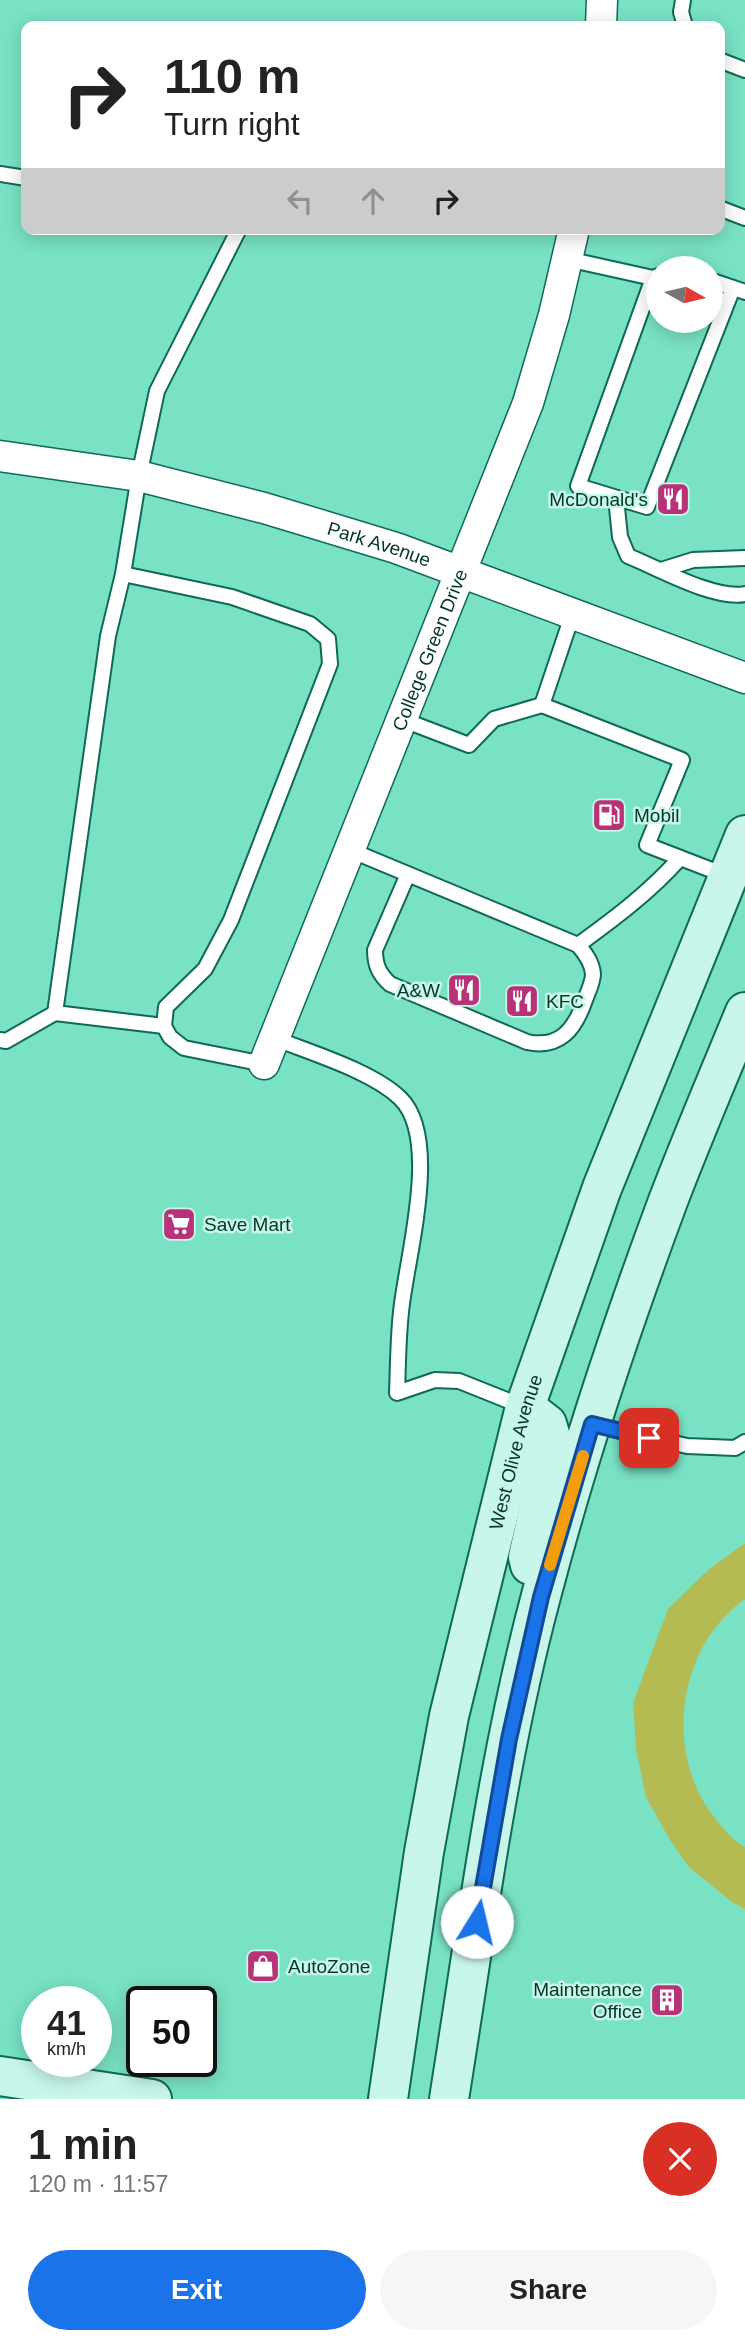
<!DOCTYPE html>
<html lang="en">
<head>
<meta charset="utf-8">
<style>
  body { margin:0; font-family:Helvetica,sans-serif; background:#f6f6f6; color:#222; height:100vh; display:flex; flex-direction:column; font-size:26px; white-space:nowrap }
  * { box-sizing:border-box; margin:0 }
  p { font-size:23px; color:#767676 }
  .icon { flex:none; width:38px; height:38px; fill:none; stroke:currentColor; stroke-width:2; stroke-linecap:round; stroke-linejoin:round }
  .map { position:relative; height:2099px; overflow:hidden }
  .drawer { display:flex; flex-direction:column; background:#fff; flex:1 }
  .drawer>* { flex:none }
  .banner { position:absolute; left:21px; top:21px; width:704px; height:214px; border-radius:14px; box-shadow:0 4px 18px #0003; background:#fff; color:#222; overflow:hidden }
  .needle { width:46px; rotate:98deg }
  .buttons { position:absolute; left:646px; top:256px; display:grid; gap:14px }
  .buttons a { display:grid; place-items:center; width:77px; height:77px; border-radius:50%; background:#fff; box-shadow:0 4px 18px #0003; font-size:35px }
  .speed { position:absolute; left:21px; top:1986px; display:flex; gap:14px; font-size:35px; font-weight:700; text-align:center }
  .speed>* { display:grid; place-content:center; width:91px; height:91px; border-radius:50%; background:#fff; box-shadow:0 4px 18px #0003; line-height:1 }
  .speed small { font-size:18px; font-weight:400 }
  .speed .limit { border:4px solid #111; border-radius:10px; background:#fff; color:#111 }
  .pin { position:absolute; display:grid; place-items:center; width:60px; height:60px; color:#fff; margin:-30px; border-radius:14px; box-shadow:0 4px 10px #0006 }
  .me { position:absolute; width:77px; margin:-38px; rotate:9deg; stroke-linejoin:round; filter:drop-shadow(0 0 5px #0008) }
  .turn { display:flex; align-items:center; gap:24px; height:147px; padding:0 28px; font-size:32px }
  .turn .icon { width:91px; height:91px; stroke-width:2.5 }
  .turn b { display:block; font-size:49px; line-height:60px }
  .lanes { display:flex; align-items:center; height:66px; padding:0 28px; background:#0003; justify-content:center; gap:35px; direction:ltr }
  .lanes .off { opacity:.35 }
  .round { display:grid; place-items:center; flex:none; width:74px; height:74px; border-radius:37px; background:#f6f6f6 }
  .overview { display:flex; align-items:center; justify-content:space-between; height:119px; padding:0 28px }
  h1 { font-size:42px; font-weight:700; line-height:52px }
  .primary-button { display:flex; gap:14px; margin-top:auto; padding:14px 28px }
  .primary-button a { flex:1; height:80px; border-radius:42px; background:#1a73e8; color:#fff; font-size:28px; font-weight:700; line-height:80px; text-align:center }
  .primary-button a+a { background:#f6f6f6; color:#222 }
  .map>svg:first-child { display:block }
  .green { fill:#b4bb52 }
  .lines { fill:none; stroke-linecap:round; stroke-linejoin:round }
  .lane-casing { stroke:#0e6a56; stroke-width:18 }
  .street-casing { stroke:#0e6a56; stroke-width:33 }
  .secondary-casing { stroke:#0e6a56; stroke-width:42 }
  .lane { stroke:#fff; stroke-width:14 }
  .street { stroke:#fff; stroke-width:30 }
  .secondary { stroke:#c8f6eb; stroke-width:38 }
  .route-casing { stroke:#114b97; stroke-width:18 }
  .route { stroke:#1a73e8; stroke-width:12 }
  .slow { stroke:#f59e0b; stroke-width:12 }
  .labels { text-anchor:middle; stroke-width:5; stroke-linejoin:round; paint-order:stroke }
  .poi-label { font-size:19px; fill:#033529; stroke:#c8f8e8; text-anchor:start }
  .street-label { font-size:19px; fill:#033529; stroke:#c8f8e8 }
</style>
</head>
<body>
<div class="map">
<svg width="745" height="2099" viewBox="0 0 745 2099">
  <rect width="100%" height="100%" fill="#79e2c4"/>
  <path class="green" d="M 745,1543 L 745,1599 C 677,1647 663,1754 715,1818 C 724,1830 732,1840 745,1847 L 745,1909 L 732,1902 L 689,1867 L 670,1840 L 646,1797 L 636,1749 L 633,1703 L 668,1609 L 708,1570 Z"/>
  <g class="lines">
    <g class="lane-casing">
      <g id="lane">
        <polyline points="683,0 681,12 685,26"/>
        <polyline points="719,60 745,70"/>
        <polyline points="0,174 26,178"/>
        <polyline points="719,208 745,218"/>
        <polyline points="239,229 157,391 139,476 123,574 232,597 310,624 328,639 330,664 231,920 205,969 166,1007 164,1026 170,1037 184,1048 264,1064"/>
        <polyline points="567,259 653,278 658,276"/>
        <polyline points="653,278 578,486 647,507 733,288"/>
        <polyline points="710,280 745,292"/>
        <path d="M 616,498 L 620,537 L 628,556 C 658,568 714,600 745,594"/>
        <polyline points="661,570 693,560 745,558"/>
        <polyline points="123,574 108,636 55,1013 164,1026"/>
        <polyline points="573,613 542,705 682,760 647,845 727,876"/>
        <polyline points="401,719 469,745 494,719 542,705"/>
        <path d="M 350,850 L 578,945 C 585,953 592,962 593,974 C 593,982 588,992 585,1000 C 575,1029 560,1049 527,1042 L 390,984 C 379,974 375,965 375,950 L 408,874"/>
        <path d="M 578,945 C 615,918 650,892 680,858"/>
        <path d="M 274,1038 C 311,1053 372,1071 400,1098 C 442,1139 406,1259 401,1312 C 398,1339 398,1366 397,1393 L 435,1380 L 459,1381 L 524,1407"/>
        <polyline points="0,1040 6,1041 55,1013"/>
        <polyline points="594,1425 687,1446 735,1448 745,1442"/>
      </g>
    </g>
    <g class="street-casing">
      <g id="street">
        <polyline points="601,26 602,0"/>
        <path id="s1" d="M 0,456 L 139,476 L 264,508 L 396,548 L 745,678"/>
        <path id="s2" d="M 264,1064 L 528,403 L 554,315 L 574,229"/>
      </g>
    </g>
    <g class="secondary-casing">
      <g id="secondary">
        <polyline points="525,1407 547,1424 553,1444 528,1557 530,1565"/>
        <polyline points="0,2076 152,2099"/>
        <path id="s3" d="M 388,2099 L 424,1852 L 449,1716 L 525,1407 L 602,1188 L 745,835"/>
        <path d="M 449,2099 C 476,1931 497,1760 541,1596 C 576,1463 620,1330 668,1201 C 692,1138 719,1075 745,1012"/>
      </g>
    </g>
    <use href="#lane" class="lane"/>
    <use href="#street" class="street"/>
    <use href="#secondary" class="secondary"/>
  </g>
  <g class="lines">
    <g class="route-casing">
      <polyline id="route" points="477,1922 509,1739 541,1597 592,1424 649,1438"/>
    </g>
    <use href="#route" class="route"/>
    <polyline class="slow" points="550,1565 583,1456"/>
  </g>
  <defs>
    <g id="restaurant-square" transform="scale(1.75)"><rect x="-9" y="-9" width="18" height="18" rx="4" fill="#b73278" stroke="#c8f8e8"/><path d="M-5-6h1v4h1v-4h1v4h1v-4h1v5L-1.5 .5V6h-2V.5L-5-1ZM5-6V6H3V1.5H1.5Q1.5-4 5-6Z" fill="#fff"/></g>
    <g id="fuel-square" transform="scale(1.75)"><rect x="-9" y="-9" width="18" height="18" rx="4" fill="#b73278" stroke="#c8f8e8"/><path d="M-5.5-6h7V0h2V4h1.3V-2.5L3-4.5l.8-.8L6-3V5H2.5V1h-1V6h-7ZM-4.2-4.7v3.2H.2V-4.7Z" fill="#fff"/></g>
    <g id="supermarket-square" transform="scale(1.75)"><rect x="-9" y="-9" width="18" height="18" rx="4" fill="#b73278" stroke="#c8f8e8"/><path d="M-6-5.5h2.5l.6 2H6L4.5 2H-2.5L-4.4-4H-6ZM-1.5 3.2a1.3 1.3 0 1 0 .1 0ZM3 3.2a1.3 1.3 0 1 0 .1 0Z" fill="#fff"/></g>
    <g id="shop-square" transform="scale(1.75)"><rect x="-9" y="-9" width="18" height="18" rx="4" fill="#b73278" stroke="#c8f8e8"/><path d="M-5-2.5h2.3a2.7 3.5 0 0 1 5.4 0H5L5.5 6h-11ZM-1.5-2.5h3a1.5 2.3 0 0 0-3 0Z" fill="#fff"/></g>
    <g id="building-square" transform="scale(1.75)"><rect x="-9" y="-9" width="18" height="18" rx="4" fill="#b73278" stroke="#c8f8e8"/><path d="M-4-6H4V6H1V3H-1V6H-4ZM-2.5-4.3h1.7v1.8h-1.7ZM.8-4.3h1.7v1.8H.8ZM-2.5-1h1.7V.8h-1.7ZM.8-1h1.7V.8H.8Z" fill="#fff"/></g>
  </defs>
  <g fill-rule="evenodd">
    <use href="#restaurant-square" x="673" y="499"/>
    <use href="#fuel-square" x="609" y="815"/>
    <use href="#restaurant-square" x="464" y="990"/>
    <use href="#restaurant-square" x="522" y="1001"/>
    <use href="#supermarket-square" x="179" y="1224"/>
    <use href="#shop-square" x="263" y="1966"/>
    <use href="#building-square" x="667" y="2000"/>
  </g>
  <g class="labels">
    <g class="poi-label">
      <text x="648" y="506" text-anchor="end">McDonald's</text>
      <text x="634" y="822">Mobil</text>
      <text x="440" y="997" text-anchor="end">A&amp;W</text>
      <text x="546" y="1008">KFC</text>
      <text x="204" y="1231">Save Mart</text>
      <text x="288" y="1973">AutoZone</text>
      <text x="642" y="1996" text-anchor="end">Maintenance<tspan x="642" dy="22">Office</tspan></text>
    </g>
    <g class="street-label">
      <text dy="7" stroke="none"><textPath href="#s1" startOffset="390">Park Avenue</textPath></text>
      <text dy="7" stroke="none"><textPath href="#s2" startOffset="446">College Green Drive</textPath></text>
      <text dy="7" stroke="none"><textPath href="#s3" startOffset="660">West Olive Avenue</textPath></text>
    </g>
  </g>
</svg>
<div class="buttons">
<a><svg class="needle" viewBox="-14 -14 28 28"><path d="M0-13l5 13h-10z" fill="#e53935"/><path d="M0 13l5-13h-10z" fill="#767676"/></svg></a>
</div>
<div class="speed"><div>41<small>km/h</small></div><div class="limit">50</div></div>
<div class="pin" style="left:649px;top:1438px;background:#d93025"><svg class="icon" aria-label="arrive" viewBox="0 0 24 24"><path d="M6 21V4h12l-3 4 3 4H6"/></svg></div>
<svg class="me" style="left:477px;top:1922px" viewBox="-20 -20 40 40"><circle r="19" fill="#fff"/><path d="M0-13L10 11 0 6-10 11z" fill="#1a73e8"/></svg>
<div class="banner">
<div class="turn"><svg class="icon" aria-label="right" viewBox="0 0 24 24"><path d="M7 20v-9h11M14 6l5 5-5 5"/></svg><div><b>110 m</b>Turn right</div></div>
<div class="lanes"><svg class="icon off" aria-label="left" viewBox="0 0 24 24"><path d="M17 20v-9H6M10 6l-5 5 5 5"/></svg><svg class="icon off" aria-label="ahead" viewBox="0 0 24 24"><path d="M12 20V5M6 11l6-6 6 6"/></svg><svg class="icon" aria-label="right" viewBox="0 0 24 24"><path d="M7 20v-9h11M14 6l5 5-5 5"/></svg></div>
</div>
</div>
<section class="drawer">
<div class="overview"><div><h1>1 min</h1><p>120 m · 11:57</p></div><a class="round" style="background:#d93025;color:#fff"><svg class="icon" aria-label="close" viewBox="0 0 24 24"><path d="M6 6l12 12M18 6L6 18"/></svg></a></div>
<div class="primary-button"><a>Exit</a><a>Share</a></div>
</section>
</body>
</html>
